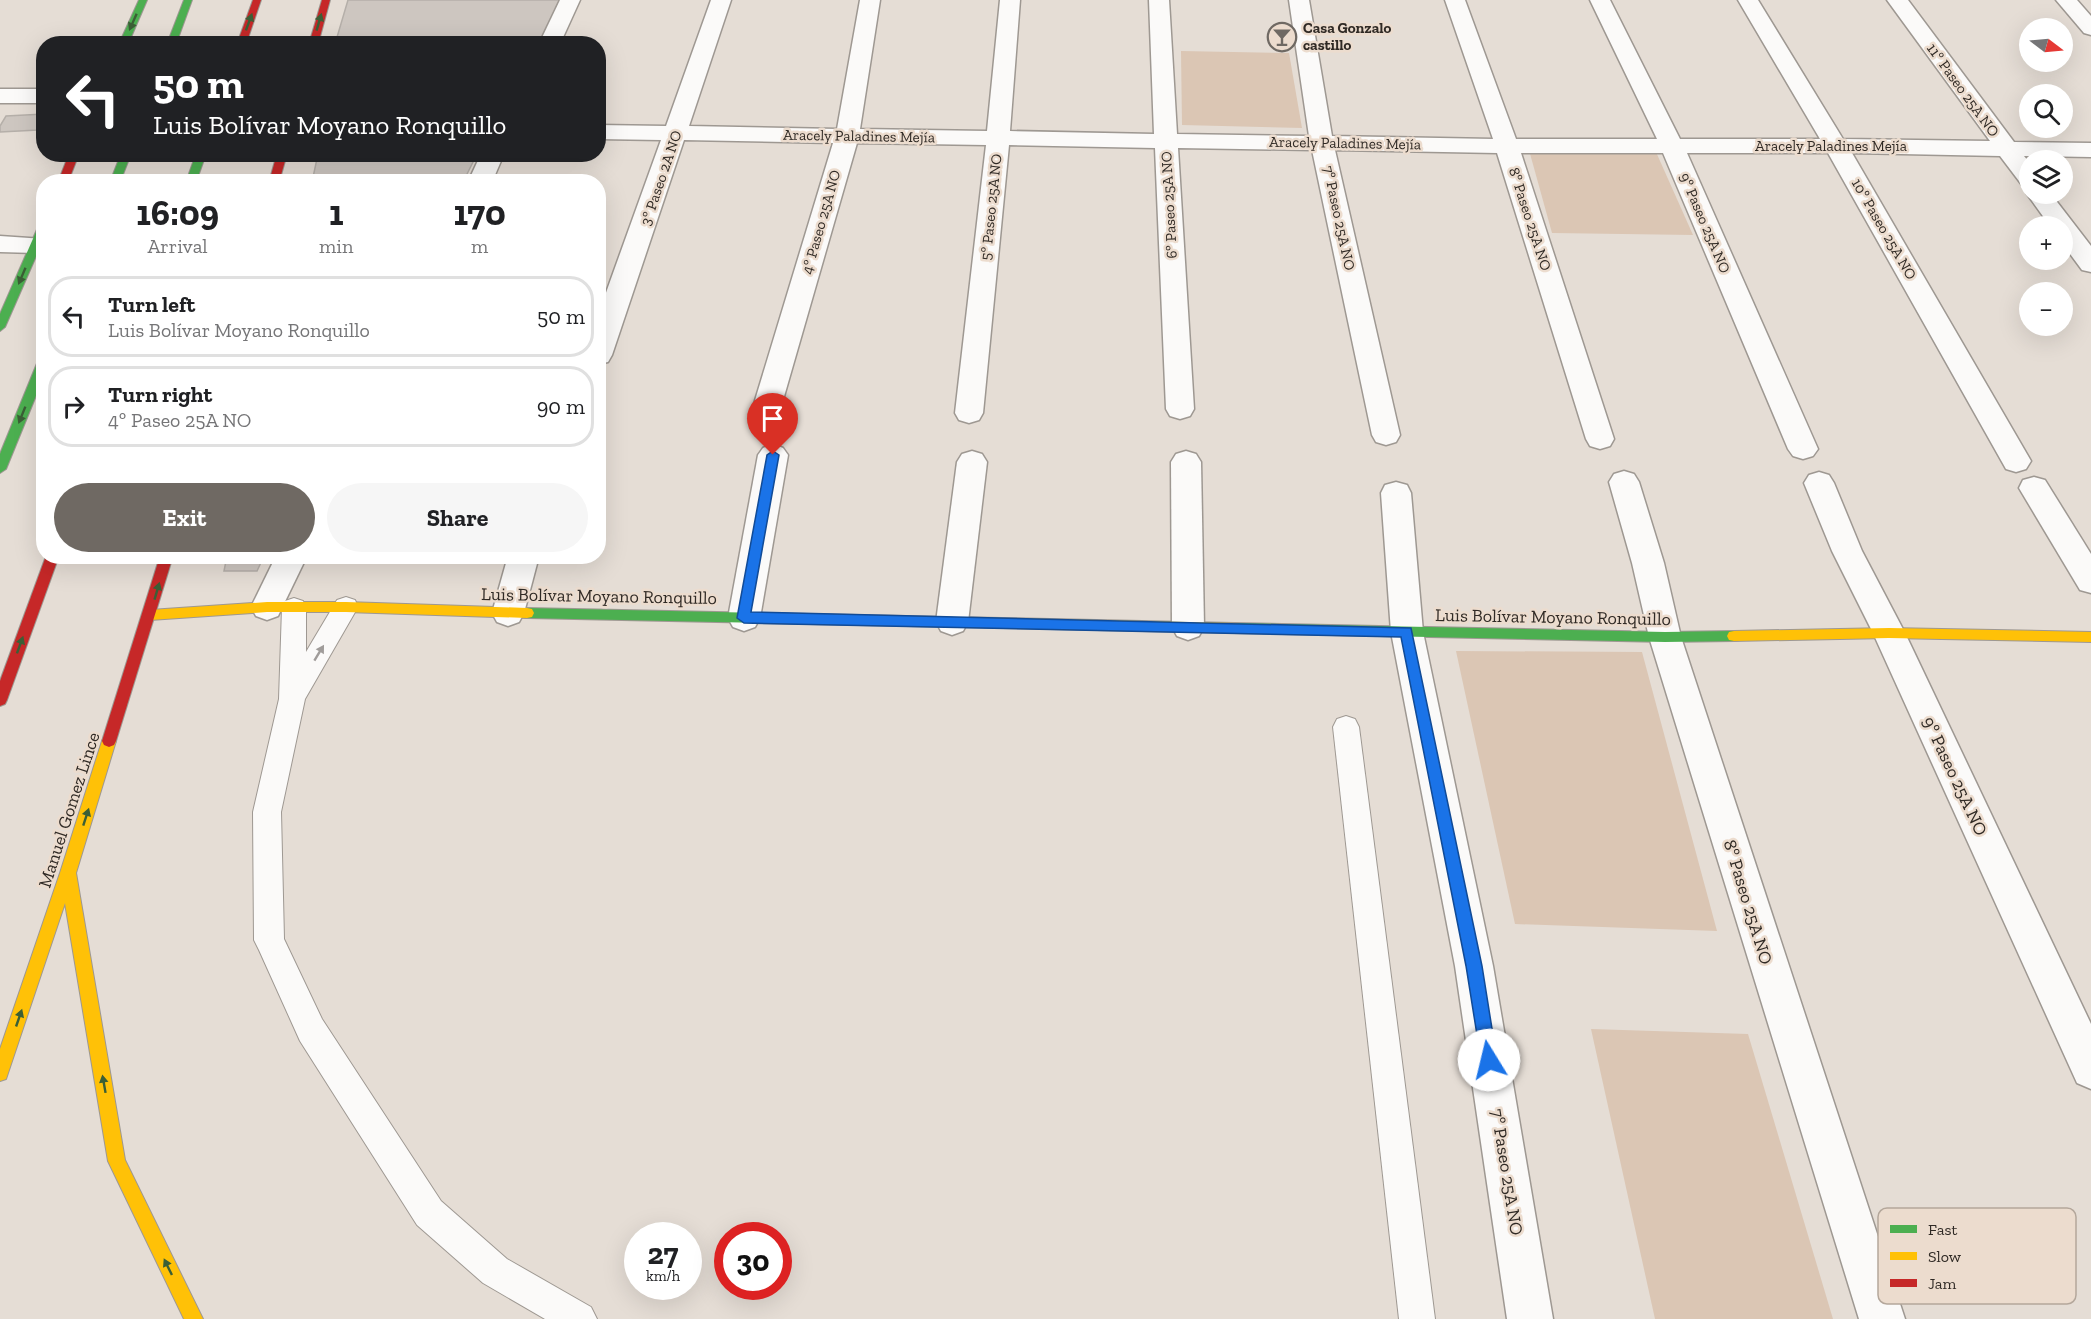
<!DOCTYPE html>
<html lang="en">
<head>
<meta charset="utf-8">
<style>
  body { margin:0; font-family:"Zilla Slab",serif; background:#f6f6f6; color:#202124; height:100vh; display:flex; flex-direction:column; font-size:22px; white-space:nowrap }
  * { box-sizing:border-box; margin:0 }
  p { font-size:20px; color:#757577 }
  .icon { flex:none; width:33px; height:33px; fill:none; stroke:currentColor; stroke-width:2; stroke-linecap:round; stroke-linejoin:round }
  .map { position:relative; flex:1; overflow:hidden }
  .drawer { position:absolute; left:36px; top:174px; width:570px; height:390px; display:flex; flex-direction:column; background:#fff; border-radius:24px; box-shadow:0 6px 24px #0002 }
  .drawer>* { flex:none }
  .banner { position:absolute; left:36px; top:36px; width:570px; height:126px; border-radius:24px; box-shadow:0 6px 24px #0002; background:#202124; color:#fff; overflow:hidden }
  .needle { width:39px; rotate:106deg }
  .controls { position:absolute; left:2019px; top:18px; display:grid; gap:12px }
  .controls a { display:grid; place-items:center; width:54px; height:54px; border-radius:50%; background:#fff; box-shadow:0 6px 24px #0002; font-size:30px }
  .speed { position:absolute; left:624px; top:1222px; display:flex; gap:12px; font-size:30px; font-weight:700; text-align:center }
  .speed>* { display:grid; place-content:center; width:78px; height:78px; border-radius:50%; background:#fff; box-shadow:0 6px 24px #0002; line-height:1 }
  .speed small { font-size:15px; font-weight:400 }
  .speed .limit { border:9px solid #d22; background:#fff; color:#111 }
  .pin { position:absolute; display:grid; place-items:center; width:51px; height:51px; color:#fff; margin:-62px -26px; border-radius:50% 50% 50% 0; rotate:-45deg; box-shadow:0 0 6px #0007 }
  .pin .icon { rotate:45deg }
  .me { position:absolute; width:66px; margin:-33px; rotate:351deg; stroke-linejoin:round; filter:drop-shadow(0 0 4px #0008) }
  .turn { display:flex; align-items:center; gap:21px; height:126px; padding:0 18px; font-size:27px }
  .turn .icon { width:78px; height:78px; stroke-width:2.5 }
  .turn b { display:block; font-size:42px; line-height:51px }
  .eta { display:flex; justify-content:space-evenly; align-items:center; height:102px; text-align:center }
  .eta b { font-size:36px; font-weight:700; line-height:42px }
  .primary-button { display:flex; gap:12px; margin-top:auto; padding:12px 18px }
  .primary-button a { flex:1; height:69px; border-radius:36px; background:#6f6963; color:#fff; font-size:24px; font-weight:700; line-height:69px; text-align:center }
  .primary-button a+a { background:#f6f6f6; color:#202124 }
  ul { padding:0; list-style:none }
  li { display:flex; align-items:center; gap:18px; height:81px; margin:0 12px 9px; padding:0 6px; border:3px solid #e0e0e0; border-radius:24px }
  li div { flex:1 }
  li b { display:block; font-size:22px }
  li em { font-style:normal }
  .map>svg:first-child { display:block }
  .green { fill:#dbc6b4 }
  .building { fill:#cdc6c0; stroke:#b5afa9; stroke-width:1.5 }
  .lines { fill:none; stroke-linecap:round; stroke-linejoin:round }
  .lane-casing { stroke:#9e9892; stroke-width:2 }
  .street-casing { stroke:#9e9892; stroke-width:3 }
  .fast-casing { stroke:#9e9892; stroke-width:2 }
  .slow-casing { stroke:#9e9892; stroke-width:2 }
  .jam-casing { stroke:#9e9892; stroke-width:2 }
  .lane { fill:#fbfaf9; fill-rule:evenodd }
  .street { fill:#fbfaf9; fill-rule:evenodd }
  .fast { fill:#4caf50; fill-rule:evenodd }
  .slow { fill:#ffc107; fill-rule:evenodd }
  .jam { fill:#c62828; fill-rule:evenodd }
  .oneway { fill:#3b5f36 }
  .oneway2 { fill:#a09c9a }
  .route { fill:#1a73e8; stroke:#114b97; stroke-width:1.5 }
  .labels { text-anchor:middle; stroke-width:5; stroke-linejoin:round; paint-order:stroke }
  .far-poi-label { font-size:15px; font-weight:bold; fill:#302a25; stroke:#ecdcce; text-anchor:start }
  .far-street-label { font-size:15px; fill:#302a25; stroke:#ecdcce }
  .street-label { font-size:18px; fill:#302a25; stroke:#ecdcce }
  .key { fill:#ecdcce; stroke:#b4a79b; stroke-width:1.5 }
  .key-label { font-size:16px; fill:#302a25 }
</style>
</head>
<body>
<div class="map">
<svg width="2091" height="1319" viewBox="0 0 2091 1319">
  <rect width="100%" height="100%" fill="#e5ddd5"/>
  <g class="green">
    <polygon points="1181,51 1289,53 1302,128 1182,125"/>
    <polygon points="1529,150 1656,152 1693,235 1552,233"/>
    <polygon points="1456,651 1642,652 1717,931 1515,924"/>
    <polygon points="1591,1029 1748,1034 1833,1319 1655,1319"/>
  </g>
  <g class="building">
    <polygon points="348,0 561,0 540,44 335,44"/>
    <polygon points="44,114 44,121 38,130 0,132 0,126 6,116"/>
    <polygon points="318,154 477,154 463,182 312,182"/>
    <polygon points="227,556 264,556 257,571 224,571"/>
  </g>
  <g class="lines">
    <g class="lane-casing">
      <g id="lane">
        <polygon points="346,597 355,600 358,607 305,699 281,812 284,939 322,1019 441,1201 507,1259 591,1307 597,1319 545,1319 483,1283 417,1225 300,1041 259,950 254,940 253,812 279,699 282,608 285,601 294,598 303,601 306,608 306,652 337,600"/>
        <polygon points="1346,716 1355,719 1359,727 1435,1319 1399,1319 1333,727 1337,719"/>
      </g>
    </g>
    <g class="street-casing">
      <g id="street">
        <polygon points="560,0 580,0 560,44 539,44"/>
        <polygon points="711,0 731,0 689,126 837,129 860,0 880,0 860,129 987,131 1000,0 1020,0 1010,131 1154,134 1149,0 1169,0 1177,134 1309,136 1289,0 1309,0 1332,136 1493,139 1445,0 1465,0 1516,139 1657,139 1590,0 1610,0 1680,139 1820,139 1738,0 1758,0 1843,139 1990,141 1887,0 1908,0 2014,142 2091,143 2091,157 2024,156 2030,163 2030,187 2022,185 2000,156 1852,153 2031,461 2026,469 2016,472 2006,469 1828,153 1687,153 1818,449 1813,456 1803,459 1793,456 1788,449 1663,153 1521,153 1614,439 1610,446 1600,449 1590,446 1586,439 1497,153 1335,150 1400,435 1396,442 1386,445 1376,442 1372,435 1312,150 1178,148 1194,409 1190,416 1180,419 1170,416 1166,409 1155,148 1009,145 983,413 979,420 969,423 959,420 955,413 986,145 857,143 781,407 777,414 767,417 757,414 753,407 833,143 684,140 612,355 608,362 598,364 598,315 661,140 598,139 598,125 666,126"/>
        <polygon points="2056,0 2077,0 2091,16 2091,35 2084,33"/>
        <rect x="0" y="89" width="44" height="14"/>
        <polygon points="481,154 504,154 492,182 468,182"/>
        <polygon points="2030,190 2030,194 2051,194 2091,246 2091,272 2082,270 2062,243 2062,226 2050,226 2027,194"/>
        <polygon points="0,236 44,239 44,251 35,253 0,252"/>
        <polygon points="773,444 783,448 788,455 760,618 755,627 744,631 733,627 728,618 758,455 763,448"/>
        <polygon points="972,451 982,454 987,462 968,622 963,631 952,635 941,631 936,622 957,462 962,454"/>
        <polygon points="1186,451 1196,454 1201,462 1204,627 1199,636 1188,640 1177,636 1172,627 1171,462 1176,454"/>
        <polygon points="1624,471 1634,474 1639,482 1664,563 1681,637 1905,1319 1859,1319 1649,637 1632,563 1609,482 1614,474"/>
        <polygon points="1819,472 1829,475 1834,483 1862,551 1905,633 2091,1024 2091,1089 2077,1083 1873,633 1832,551 1804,483 1809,475"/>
        <polygon points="2034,477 2045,480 2091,554 2091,593 2080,590 2019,488 2023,480"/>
        <polygon points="1396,482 1407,485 1411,493 1423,632 1493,966 1553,1319 1507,1319 1455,966 1391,632 1381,493 1385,485"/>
        <polygon points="276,556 307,556 278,616 267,620 256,616 251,607"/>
        <polygon points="508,556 539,556 524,613 519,622 508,626 497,622 492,613"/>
      </g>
    </g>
    <g class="fast-casing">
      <g id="fast">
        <polygon points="139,0 147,0 128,44 119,44"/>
        <polygon points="184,0 192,0 176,44 167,44"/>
        <polygon points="121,154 131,154 120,182 110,182"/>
        <polygon points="196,154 206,154 196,182 186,182"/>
        <polygon points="44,222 44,238 5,327 0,331 0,314 39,225"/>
        <polygon points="44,357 44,376 6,469 0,473 0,454 38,361"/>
        <polygon points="527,608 1002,618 1007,619 1009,623 1007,627 1002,628 527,618 522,617 520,613 522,609"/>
        <polygon points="1234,623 1665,632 1734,631 1739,632 1741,636 1739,640 1734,641 1665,642 1234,633 1229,632 1227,628 1229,624"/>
      </g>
    </g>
    <g class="slow-casing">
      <g id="slow">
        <polygon points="267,602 346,602 527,608 532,609 534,613 532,617 527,618 346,612 267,612 150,620 145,619 143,615 145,611 150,610"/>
        <polygon points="1002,618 1234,623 1239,624 1241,628 1239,632 1234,633 1002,628 997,627 995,623 997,619"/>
        <polygon points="1889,628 2091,632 2091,642 1889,638 1734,641 1729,640 1727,636 1729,632 1734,631"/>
        <polygon points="109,735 114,737 116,741 76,873 125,1160 203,1319 184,1319 108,1161 65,903 8,1073 6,1079 0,1081 0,1049 60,873 102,741 104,737"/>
      </g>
    </g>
    <g class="jam-casing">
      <g id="jam">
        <polygon points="253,0 261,0 246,44 237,44"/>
        <polygon points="322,0 330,0 318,44 309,44"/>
        <polygon points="69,154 79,154 68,182 58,182"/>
        <polygon points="277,154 287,154 279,182 269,182"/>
        <polygon points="46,556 59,556 7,700 5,704 0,706 0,681"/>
        <polygon points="160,556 173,556 116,741 114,745 109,747 104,745 102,741"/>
      </g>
    </g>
    <use href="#lane" class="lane"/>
    <use href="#street" class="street"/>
    <use href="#fast" class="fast"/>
    <use href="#slow" class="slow"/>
    <use href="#jam" class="jam"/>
  </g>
  <defs><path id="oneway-solid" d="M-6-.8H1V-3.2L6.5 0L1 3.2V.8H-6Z" transform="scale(1.5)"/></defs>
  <g class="oneway">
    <use href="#oneway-solid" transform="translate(133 22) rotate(114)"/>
    <use href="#oneway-solid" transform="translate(249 22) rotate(-70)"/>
    <use href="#oneway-solid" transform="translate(319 22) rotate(-74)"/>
    <use href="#oneway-solid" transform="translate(22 276) rotate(113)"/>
    <use href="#oneway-solid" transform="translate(22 415) rotate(112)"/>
    <use href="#oneway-solid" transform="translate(157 591) rotate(-74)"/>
    <use href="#oneway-solid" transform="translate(20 645) rotate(-70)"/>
    <use href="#oneway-solid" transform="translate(86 817) rotate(-72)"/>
    <use href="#oneway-solid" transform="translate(19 1018) rotate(-71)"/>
    <use href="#oneway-solid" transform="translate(104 1084) rotate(-100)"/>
    <use href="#oneway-solid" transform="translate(168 1267) rotate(-116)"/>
  </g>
  <use class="oneway2" href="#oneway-solid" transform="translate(319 653) rotate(-59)"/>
  <polygon class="route" points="773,451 779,455 751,612 1411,628 1482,966 1497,1060 1495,1066 1489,1068 1483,1066 1481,1060 1466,966 1401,637 744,623 737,618 767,455"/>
  <defs>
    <g id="bar-ring" transform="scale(1.5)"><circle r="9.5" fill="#ecdcce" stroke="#6f6963" stroke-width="1.5"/><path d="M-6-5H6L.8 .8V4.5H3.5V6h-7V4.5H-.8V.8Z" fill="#6f6963"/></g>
  </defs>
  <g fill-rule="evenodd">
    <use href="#bar-ring" x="1282" y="37"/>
  </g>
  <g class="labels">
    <g class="far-poi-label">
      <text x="1303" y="33">Casa Gonzalo<tspan x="1303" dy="17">castillo</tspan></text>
    </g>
    <g class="far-street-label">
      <text transform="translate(1963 90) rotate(54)" y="5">11º Paseo 25A NO</text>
      <text transform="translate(859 136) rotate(1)" y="5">Aracely Paladines Mejía</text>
      <text transform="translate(1345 143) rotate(1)" y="5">Aracely Paladines Mejía</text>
      <text x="1831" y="151">Aracely Paladines Mejía</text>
      <text transform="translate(661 178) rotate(-71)" y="5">3º Paseo 2A NO</text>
      <text transform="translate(1169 205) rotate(-93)" y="5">6º Paseo 25A NO</text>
      <text transform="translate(991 207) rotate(-84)" y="5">5º Paseo 25A NO</text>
      <text transform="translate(1339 218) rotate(78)" y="5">7º Paseo 25A NO</text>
      <text transform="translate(1530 219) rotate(72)" y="5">8º Paseo 25A NO</text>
      <text transform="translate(821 222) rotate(-74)" y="5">4º Paseo 25A NO</text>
      <text transform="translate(1705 223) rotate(67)" y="5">9º Paseo 25A NO</text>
      <text transform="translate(1884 229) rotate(60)" y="5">10º Paseo 25A NO</text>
    </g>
    <g class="street-label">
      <text transform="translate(599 596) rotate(1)" y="6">Luis Bolívar Moyano Ronquillo</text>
      <text transform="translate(1553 617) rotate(1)" y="6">Luis Bolívar Moyano Ronquillo</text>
      <text transform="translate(1955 776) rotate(65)" y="6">9º Paseo 25A NO</text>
      <text transform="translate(69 810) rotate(-72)" y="6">Manuel Gomez Lince</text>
      <text transform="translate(1748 902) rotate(73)" y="6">8º Paseo 25A NO</text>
      <text transform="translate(1507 1172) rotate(81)" y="6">7º Paseo 25A NO</text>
    </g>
  </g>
  <rect x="1878" y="1208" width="198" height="96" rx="9" class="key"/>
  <rect x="1890" y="1225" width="27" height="8" fill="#4caf50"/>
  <rect x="1890" y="1252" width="27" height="8" fill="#ffc107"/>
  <rect x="1890" y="1279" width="27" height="8" fill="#c62828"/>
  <g class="key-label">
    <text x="1928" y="1235">Fast</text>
    <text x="1928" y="1262">Slow</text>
    <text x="1928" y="1289">Jam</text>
  </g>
</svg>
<div class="controls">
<a><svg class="needle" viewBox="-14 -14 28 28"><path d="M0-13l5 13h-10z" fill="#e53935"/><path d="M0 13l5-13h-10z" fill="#757577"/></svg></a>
<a><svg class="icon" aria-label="search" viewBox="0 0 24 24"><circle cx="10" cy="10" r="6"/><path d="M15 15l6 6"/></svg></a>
<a><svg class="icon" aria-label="layers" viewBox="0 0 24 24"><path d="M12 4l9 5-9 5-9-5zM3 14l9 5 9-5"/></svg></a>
<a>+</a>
<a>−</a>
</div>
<div class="speed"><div>27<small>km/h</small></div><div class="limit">30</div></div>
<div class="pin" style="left:773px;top:455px;background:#d93025"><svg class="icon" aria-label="arrive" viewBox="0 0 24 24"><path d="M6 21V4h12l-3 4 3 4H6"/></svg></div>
<svg class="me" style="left:1489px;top:1060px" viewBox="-20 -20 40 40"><circle r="19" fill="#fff"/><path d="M0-13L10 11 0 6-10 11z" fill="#1a73e8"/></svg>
<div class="banner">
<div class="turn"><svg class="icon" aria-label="left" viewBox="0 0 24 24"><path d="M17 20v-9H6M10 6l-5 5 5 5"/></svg><div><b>50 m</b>Luis Bolívar Moyano Ronquillo</div></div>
</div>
<section class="drawer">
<div class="eta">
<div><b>16:09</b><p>Arrival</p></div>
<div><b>1</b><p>min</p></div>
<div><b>170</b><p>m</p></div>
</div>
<ul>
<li><svg class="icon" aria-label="left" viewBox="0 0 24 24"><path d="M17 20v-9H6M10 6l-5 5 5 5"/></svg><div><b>Turn left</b><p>Luis Bolívar Moyano Ronquillo</p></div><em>50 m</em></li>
<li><svg class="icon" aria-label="right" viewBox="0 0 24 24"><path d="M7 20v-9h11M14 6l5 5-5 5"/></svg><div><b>Turn right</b><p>4º Paseo 25A NO</p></div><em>90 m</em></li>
</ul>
<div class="primary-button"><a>Exit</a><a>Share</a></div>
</section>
</div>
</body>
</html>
